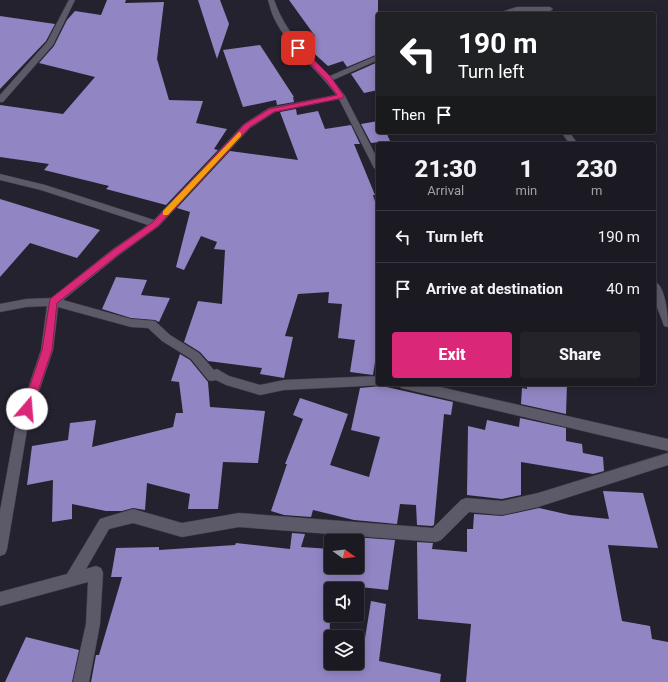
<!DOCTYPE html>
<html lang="en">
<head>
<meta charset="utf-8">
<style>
  body { margin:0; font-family:Roboto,sans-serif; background:#24232a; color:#f1f3f6; height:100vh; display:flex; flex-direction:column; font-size:15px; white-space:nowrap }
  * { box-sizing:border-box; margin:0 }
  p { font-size:13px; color:#a0a1a5 }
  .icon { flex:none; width:22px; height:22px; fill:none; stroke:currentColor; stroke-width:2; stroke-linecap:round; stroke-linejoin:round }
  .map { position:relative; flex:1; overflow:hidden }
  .drawer { position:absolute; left:376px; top:142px; width:280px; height:244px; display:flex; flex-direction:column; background:#1b1a22; border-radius:4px; box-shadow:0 2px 10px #0003,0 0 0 1px #393840 }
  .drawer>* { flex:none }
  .top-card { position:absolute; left:376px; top:12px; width:280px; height:122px; border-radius:4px; box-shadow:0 2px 10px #0003,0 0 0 1px #393840; background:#202124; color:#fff; overflow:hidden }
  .needle { width:26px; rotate:104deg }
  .buttons { position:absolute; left:324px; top:534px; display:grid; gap:8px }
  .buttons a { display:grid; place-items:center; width:40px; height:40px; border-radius:4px; background:#1b1a22; box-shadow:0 2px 10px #0003,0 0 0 1px #393840; font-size:20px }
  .pin { position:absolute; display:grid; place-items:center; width:34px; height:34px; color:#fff; margin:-17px; border-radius:8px; box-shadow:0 2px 6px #0006 }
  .me { position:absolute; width:44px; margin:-22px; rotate:18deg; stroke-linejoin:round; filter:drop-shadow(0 0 3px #0008) }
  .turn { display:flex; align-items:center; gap:14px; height:84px; padding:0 16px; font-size:18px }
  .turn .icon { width:52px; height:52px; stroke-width:2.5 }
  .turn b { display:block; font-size:28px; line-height:34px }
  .then { display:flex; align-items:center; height:38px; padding:0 16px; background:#0003; gap:8px; font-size:15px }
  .eta { display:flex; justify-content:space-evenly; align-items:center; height:68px; text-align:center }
  .eta b { font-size:24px; font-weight:800; line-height:28px }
  .button { display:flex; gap:8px; margin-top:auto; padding:8px 16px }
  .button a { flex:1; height:46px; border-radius:4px; background:#db2777; color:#fff; font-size:16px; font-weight:800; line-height:46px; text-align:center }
  .button a+a { background:#24232a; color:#f1f3f6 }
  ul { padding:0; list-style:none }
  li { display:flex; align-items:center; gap:12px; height:52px; padding:0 16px; border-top:1px solid #393840 }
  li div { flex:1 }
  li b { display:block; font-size:15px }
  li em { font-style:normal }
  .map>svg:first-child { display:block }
  .building { fill:#9285c3 }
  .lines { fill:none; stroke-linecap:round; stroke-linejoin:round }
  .minor-casing { stroke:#403e48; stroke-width:1 }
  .minor { fill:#5c5a68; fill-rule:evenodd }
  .route { fill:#db2777; stroke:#8e194d }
  .slow { fill:#f59e0b }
</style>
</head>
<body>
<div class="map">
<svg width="668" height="682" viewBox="0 0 668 682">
  <rect width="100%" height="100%" fill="#24222e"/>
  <g class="building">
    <polygon points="107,0 126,0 125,3 164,2 157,59 169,100 203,101 196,123 227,129 214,149 218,150 166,205 106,189 109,186 44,170 49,164 0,157 0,105 63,114 95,77 39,63 54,46 67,20 75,11 101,15"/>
    <polygon points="198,0 220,0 229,24 217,59"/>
    <polygon points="289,0 378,0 378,54 347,67 343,61 328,66 298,39 315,36"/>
    <polygon points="0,16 55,24 46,41 0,89"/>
    <polygon points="260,45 294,97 293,97 294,102 277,105 276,100 243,107 223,50"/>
    <polygon points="378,62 378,90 364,93 351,74"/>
    <polygon points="296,109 297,115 318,111 325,129 351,125 360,144 354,144 375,195 373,195 378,211 378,342 373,375 350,372 355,340 338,338 342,304 328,303 329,292 298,294 285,336 293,337 284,378 260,374 262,368 208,361 200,352 184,342 198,301 222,304 225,250 214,249 217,242 201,236 184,270 176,267 190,212 177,208 230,151 298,160 280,112"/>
    <polygon points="378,121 378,132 386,132 390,141 371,143 361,124"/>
    <polygon points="0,199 91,227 100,230 77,258 30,243 0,277"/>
    <polygon points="116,277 147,280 141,295 170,298 159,322 155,320 131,318 102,309"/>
    <polygon points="180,354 190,360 208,382 210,407 265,411 258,463 223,462 218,509 188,509 190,494 147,483 145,510 133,508 122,511 106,511 72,504 72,519 52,522 53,480 27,485 32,446 68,440 70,423 96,420 92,447 173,427 176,413 183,413 179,382 171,381"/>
    <polygon points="527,384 567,384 566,414 521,404 522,388 527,389"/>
    <polygon points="382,386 453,402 451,415 444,414 434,525 432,526 417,525 416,505 400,504 397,524 354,520 313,510 311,517 284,515 271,511 287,464 285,464 303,419 293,415 300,398 348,414 330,465 369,477 380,437 351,430 360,388"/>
    <polygon points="520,418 566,428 566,441 582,444 583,453 603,457 604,471 593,474 521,462 521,495 502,499 467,495 468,426 485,430 487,420 519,427"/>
    <polygon points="603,491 643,493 658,548 608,545 622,621 650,626 652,639 668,642 668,682 466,682 471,624 418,619 417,542 433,543 432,549 467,552 467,529 473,529 474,514 502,516 539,508 570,515 609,519"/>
    <polygon points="292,533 305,534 301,547 331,549 331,567 357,567 357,541 352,541 353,537 395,540 388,590 333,584 333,589 331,589 329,650 331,650 331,663 357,663 357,656 362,657 371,601 386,604 379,661 441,674 440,682 91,682 96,655 99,655 122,577 111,577 116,548 159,547 159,550 235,545 236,543 290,549"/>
    <polygon points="26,637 79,650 72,682 5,682"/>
  </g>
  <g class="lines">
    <g class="minor-casing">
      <g id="minor">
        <polygon points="69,0 75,0 53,45 3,102 0,102 0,95 47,42"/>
        <path d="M 268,0 L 274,0 C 286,33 306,52 330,76 L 378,55 L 378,60 L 333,80 L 345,96 L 378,160 L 378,171 L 374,168 L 339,99 L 275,112 L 250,128 L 159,226 L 119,255 L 63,300 L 131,319 L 155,321 L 170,335 L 199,353 L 214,370 L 217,369 L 229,376 L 260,385 L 284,380 L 378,376 L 378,384 L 382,385 L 284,390 L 260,395 L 226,385 L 216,380 L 212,381 L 208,380 L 191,359 L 162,341 L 148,328 L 131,327 L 58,307 L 53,350 L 28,424 L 7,549 L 5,554 L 0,556 L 0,511 L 16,424 L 41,350 L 47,306 L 26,307 L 0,312 L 0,304 L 26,299 L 51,298 L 113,249 L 148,225 L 41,190 L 0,180 L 0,174 L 45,185 L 154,220 L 244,124 L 269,108 L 336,95 C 317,68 288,48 274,18 C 271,12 270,6 268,0 Z"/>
        <polygon points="517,7 550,7 553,9 550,11 517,11 506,14 495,14"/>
        <polygon points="561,132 569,132 578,144 570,144"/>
        <path d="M 654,281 C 666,285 668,317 668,327 L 664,326 L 663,323 L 654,299 Z"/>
        <polygon points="399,384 427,384 668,439 668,451 405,389 401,388"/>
        <polygon points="668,453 668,465 538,507 502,515 469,512 441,540 436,542 239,527 182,537 133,523 109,529 86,569 96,566 101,568 103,573 100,624 89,682 73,682 86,624 88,582 0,606 0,592 67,574 100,519 133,509 182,523 239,513 433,528 461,500 466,498 502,501 538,493"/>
      </g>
    </g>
    <use href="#minor" class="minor"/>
  </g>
  <polygon class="route" points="296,46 300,46 331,77 344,96 343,98 274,112 250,127 158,226 119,254 57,303 52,350 32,409 31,413 24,413 22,409 42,350 50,299 113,250 153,222 245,124 269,109 337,95 326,80 296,49"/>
  <polygon class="slow" points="239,132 241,133 241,136 168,215 163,215 163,211"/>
</svg>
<div class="buttons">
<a><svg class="needle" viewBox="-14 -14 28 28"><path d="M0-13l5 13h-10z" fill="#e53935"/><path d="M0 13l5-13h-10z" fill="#a0a1a5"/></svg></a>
<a><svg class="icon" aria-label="sound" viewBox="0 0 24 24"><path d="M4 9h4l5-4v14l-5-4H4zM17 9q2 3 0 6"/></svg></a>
<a><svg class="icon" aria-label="layers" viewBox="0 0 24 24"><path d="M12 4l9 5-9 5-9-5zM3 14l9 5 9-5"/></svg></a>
</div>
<div class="pin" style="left:298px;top:48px;background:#d93025"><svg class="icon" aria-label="arrive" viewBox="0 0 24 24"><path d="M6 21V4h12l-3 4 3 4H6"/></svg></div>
<svg class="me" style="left:27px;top:409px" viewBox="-20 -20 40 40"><circle r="19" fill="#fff"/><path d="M0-13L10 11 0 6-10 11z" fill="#db2777"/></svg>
<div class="top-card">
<div class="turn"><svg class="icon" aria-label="left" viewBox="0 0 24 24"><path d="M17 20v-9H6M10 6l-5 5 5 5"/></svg><div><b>190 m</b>Turn left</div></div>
<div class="then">Then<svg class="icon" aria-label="arrive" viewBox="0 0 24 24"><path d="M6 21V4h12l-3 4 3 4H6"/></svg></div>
</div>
<section class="drawer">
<div class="eta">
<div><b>21:30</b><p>Arrival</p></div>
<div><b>1</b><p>min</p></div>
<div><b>230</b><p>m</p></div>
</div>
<ul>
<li><svg class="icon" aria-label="left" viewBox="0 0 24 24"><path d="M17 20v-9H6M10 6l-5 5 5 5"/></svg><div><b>Turn left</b></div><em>190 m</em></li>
<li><svg class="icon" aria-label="arrive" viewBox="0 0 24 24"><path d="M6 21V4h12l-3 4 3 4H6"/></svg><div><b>Arrive at destination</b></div><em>40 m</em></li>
</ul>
<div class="button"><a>Exit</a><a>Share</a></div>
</section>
</div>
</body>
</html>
